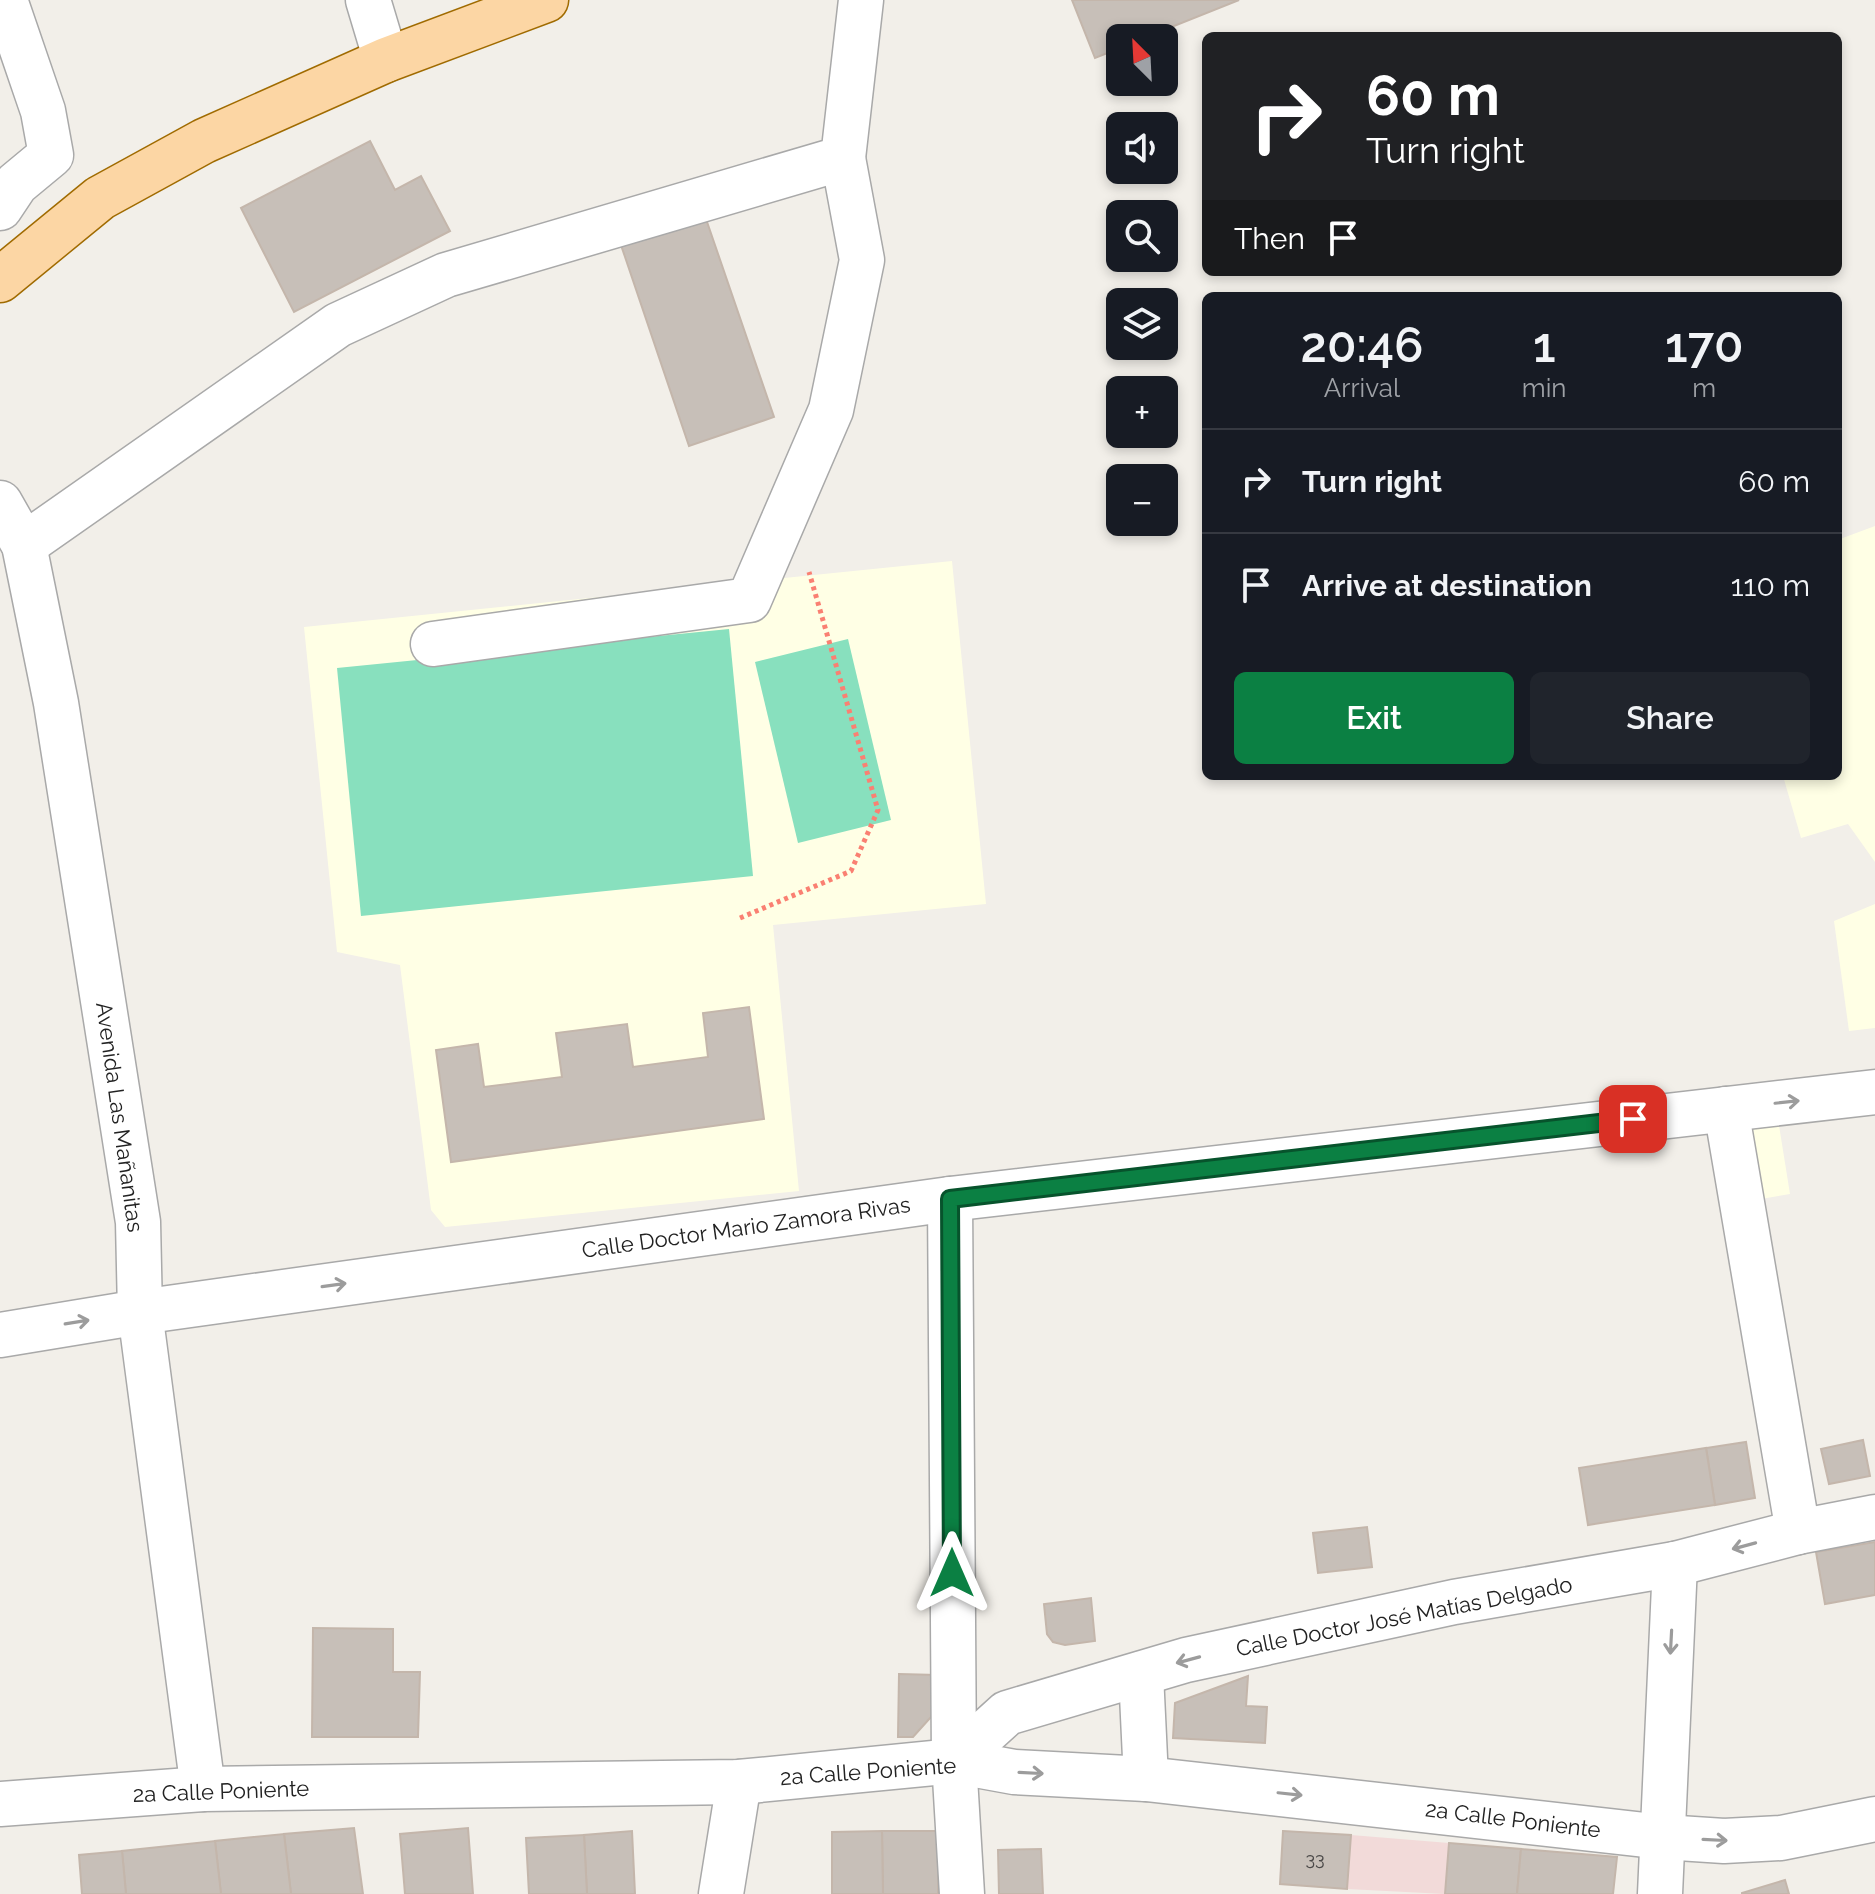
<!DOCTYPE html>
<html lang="en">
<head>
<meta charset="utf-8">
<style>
  body { margin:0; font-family:Raleway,sans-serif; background:#20242c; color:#f1f3f6; height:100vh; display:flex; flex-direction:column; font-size:30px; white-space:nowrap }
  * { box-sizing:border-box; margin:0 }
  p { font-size:26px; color:#9ea1a6 }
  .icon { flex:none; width:44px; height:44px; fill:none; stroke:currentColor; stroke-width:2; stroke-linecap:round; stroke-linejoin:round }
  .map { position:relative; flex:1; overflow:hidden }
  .side { position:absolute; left:1202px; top:292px; width:640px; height:488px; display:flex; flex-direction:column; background:#171b24; border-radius:12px; box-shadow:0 4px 12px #0003 }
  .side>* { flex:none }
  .guide { position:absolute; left:1202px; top:32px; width:640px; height:244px; border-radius:12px; box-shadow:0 4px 12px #0003; background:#202124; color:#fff; overflow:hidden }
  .needle { width:52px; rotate:336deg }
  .buttons { position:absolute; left:1106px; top:24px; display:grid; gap:16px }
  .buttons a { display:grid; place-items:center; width:72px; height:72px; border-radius:12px; background:#171b24; box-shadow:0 4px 12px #0003; font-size:40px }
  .pin { position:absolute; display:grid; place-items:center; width:68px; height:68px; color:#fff; margin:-34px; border-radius:16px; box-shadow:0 4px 12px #0006 }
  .me { position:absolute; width:88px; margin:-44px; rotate:0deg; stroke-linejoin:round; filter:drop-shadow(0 0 6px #0008) }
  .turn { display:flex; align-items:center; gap:28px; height:168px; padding:0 32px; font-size:36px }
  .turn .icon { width:104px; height:104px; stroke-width:2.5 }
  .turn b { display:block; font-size:56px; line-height:68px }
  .then { display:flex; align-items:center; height:76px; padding:0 32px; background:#0003; gap:16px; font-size:30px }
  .eta { display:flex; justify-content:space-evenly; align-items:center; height:136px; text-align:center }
  .eta b { font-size:48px; font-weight:600; line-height:56px }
  .primary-button { display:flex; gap:16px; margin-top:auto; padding:16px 32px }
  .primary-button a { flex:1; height:92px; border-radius:12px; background:#0b8043; color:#fff; font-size:32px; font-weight:600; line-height:92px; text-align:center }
  .primary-button a+a { background:#20242c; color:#f1f3f6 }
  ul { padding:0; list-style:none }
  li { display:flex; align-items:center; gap:24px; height:104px; padding:0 32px; border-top:2px solid #363941 }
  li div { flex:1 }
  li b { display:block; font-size:30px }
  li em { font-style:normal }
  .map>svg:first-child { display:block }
  .commercial { fill:#f2dad9 }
  .education { fill:#ffffe5 }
  .pitch { fill:#88e0be }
  .building { fill:#c7bfb8; stroke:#c4b6ab; stroke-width:2 }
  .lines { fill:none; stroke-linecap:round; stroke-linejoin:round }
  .minor-casing { stroke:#a9a9a9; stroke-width:47 }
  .major-casing { stroke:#a06b00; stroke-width:47 }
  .path { stroke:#fa8072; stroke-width:5; stroke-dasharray:4 4; stroke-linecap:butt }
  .minor { stroke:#fff; stroke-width:44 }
  .major { stroke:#fcd6a4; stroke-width:44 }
  .oneway { stroke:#9c9c9c }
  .route-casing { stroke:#07532c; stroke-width:20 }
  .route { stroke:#0b8043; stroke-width:14 }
  .labels { text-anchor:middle; stroke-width:8; stroke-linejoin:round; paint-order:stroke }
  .number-label { font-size:18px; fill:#4b4948 }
  .street-label { font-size:22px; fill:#222; stroke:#fff }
</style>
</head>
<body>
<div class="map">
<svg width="1875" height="1894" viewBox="0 0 1875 1894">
  <rect width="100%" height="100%" fill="#f2efe9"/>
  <polygon class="commercial" points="1351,1835 1449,1843 1445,1894 1347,1889"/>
  <g class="education">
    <polygon points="1875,526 1875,862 1848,824 1801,838 1783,776 1838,776 1838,550 1840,539"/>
    <polygon points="952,561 986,904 773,925 799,1191 445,1227 431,1210 400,965 337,952 304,627"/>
    <polygon points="1875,904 1875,1028 1849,1031 1834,921"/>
    <polygon points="1777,1113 1790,1194 1755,1200 1741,1119"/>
  </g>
  <g class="pitch">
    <polygon points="729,629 753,876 361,916 337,668"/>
    <polygon points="848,639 891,820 798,843 755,662"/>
  </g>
  <g class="building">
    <polygon points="1072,0 1239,0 1144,38 1120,38 1120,48 1095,58"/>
    <polygon points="370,141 395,190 421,176 450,231 294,312 241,208"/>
    <polygon points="705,216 774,417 689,446 621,245"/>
    <polygon points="749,1007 764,1119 451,1162 436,1050 478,1044 484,1087 562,1077 556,1033 627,1024 633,1067 708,1057 703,1013"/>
    <polygon points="1863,1440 1870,1476 1829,1484 1821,1449"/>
    <polygon points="1746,1442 1755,1498 1715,1505 1706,1448"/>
    <polygon points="1706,1448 1715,1505 1588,1525 1579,1468"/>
    <polygon points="1367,1527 1372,1567 1318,1573 1313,1533"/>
    <polygon points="1875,1542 1875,1595 1825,1604 1816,1552"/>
    <polygon points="1091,1598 1095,1641 1065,1645 1053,1642 1047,1634 1044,1604"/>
    <polygon points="313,1628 393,1629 393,1672 420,1672 418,1737 312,1737"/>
    <polygon points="899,1674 937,1675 936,1699 931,1717 913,1737 898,1737"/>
    <polygon points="1248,1676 1246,1706 1267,1707 1265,1743 1173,1738 1175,1703"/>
    <polygon points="354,1828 363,1894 291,1894 284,1834"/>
    <polygon points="468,1828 473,1894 405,1894 400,1834"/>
    <polygon points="632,1831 635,1894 587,1894 584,1835"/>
    <polygon points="882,1831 939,1831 938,1894 883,1894"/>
    <polygon points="882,1831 883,1894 832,1894 832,1832"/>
    <polygon points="1283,1831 1351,1835 1347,1889 1280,1884"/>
    <polygon points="284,1834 291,1894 221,1894 215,1841"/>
    <polygon points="584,1835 587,1894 529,1894 526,1838"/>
    <polygon points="215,1841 221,1894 126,1894 122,1851"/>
    <polygon points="1449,1843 1521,1849 1517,1894 1445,1894"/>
    <polygon points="1041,1849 1043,1894 999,1894 998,1850"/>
    <polygon points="1521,1849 1617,1857 1613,1894 1517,1894"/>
    <polygon points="122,1851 126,1894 82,1894 79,1855"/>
    <polygon points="1785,1880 1789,1894 1742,1894 1742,1893"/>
  </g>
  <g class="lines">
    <g class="minor-casing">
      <g id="minor">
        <polyline points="368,0 386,60"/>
        <polyline points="0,208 16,184 51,155 43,111 5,0"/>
        <polyline points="0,503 24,545 56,703 138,1222 140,1312 203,1789"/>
        <polyline points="24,545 338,325 446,275 843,158 861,0"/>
        <polyline points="433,644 749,600 831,410 862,260 843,158"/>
        <polyline points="1726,1109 1798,1532"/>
        <polyline points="950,1199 954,1761 962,1894"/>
        <polyline points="0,1335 140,1312 950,1199 1875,1092"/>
        <polyline points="1141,1674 1146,1779"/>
        <polyline points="954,1761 1007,1713 1186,1660 1454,1602 1675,1564 1798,1532 1875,1517"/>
        <polyline points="0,1804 203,1789 739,1782 954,1761 1014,1772 1146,1779 1663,1837 1724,1841 1781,1838 1875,1819"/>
        <polyline points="721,1894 739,1782"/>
        <polyline points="1660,1894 1675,1564"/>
      </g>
    </g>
    <g class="major-casing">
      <polyline id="major" points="0,280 100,198 204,141 386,60 546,0"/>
    </g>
    <polyline class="path" points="740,918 851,871 878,810 809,572"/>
    <use href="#minor" class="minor"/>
    <use href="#major" class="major"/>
  </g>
  <defs><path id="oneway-shaft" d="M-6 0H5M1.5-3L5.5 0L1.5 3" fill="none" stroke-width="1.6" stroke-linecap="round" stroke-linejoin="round" transform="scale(2)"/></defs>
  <g class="oneway">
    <use href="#oneway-shaft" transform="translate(1787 1102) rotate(-6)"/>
    <use href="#oneway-shaft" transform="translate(334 1285) rotate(-8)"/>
    <use href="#oneway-shaft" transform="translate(77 1322) rotate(-9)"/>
    <use href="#oneway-shaft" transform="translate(1744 1546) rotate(165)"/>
    <use href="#oneway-shaft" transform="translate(1671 1642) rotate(93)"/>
    <use href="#oneway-shaft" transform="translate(1188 1660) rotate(165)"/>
    <use href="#oneway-shaft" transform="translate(1031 1773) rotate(3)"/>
    <use href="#oneway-shaft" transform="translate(1290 1794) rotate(6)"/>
    <use href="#oneway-shaft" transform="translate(1715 1840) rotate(3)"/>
  </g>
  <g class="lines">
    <g class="route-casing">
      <polyline id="route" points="952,1573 950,1199 1633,1119"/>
    </g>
    <use href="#route" class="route"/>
  </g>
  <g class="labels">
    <g class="number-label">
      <text x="1315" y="1865">33</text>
    </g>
    <g class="street-label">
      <text transform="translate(120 1117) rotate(82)" y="8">Avenida Las Mañanitas</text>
      <text transform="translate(746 1227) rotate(-8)" y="8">Calle Doctor Mario Zamora Rivas</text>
      <text transform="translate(1404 1616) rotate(-11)" y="8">Calle Doctor José Matías Delgado</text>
      <text transform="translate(868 1771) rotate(-4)" y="8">2a Calle Poniente</text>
      <text transform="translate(221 1791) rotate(-2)" y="8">2a Calle Poniente</text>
      <text transform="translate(1513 1819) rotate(7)" y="8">2a Calle Poniente</text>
    </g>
  </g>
</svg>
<div class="buttons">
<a><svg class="needle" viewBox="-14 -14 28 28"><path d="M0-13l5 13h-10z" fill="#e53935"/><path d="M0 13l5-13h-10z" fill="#9ea1a6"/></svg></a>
<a><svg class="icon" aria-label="sound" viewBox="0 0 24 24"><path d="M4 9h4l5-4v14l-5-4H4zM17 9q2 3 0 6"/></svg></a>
<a><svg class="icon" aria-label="search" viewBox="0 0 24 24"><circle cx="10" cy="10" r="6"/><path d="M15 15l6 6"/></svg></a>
<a><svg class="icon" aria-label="layers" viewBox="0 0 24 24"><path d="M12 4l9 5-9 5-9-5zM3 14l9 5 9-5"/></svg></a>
<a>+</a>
<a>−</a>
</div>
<div class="pin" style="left:1633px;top:1119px;background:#d93025"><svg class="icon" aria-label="arrive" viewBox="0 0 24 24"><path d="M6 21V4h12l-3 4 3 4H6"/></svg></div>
<svg class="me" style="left:952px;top:1573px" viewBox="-20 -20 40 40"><path d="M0-17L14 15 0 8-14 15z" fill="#0b8043" stroke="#fff" stroke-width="4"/></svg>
<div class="guide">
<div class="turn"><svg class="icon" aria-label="right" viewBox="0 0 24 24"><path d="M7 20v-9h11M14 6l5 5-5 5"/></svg><div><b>60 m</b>Turn right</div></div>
<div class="then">Then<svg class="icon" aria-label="arrive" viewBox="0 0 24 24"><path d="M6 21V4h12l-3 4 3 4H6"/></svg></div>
</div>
<section class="side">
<div class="eta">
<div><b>20:46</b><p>Arrival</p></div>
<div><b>1</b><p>min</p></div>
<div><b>170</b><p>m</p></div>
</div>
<ul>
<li><svg class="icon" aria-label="right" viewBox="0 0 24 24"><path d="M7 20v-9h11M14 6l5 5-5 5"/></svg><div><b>Turn right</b></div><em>60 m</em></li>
<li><svg class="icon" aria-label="arrive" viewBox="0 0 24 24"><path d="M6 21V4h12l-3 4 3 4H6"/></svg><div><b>Arrive at destination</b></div><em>110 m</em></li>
</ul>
<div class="primary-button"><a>Exit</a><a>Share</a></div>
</section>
</div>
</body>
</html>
